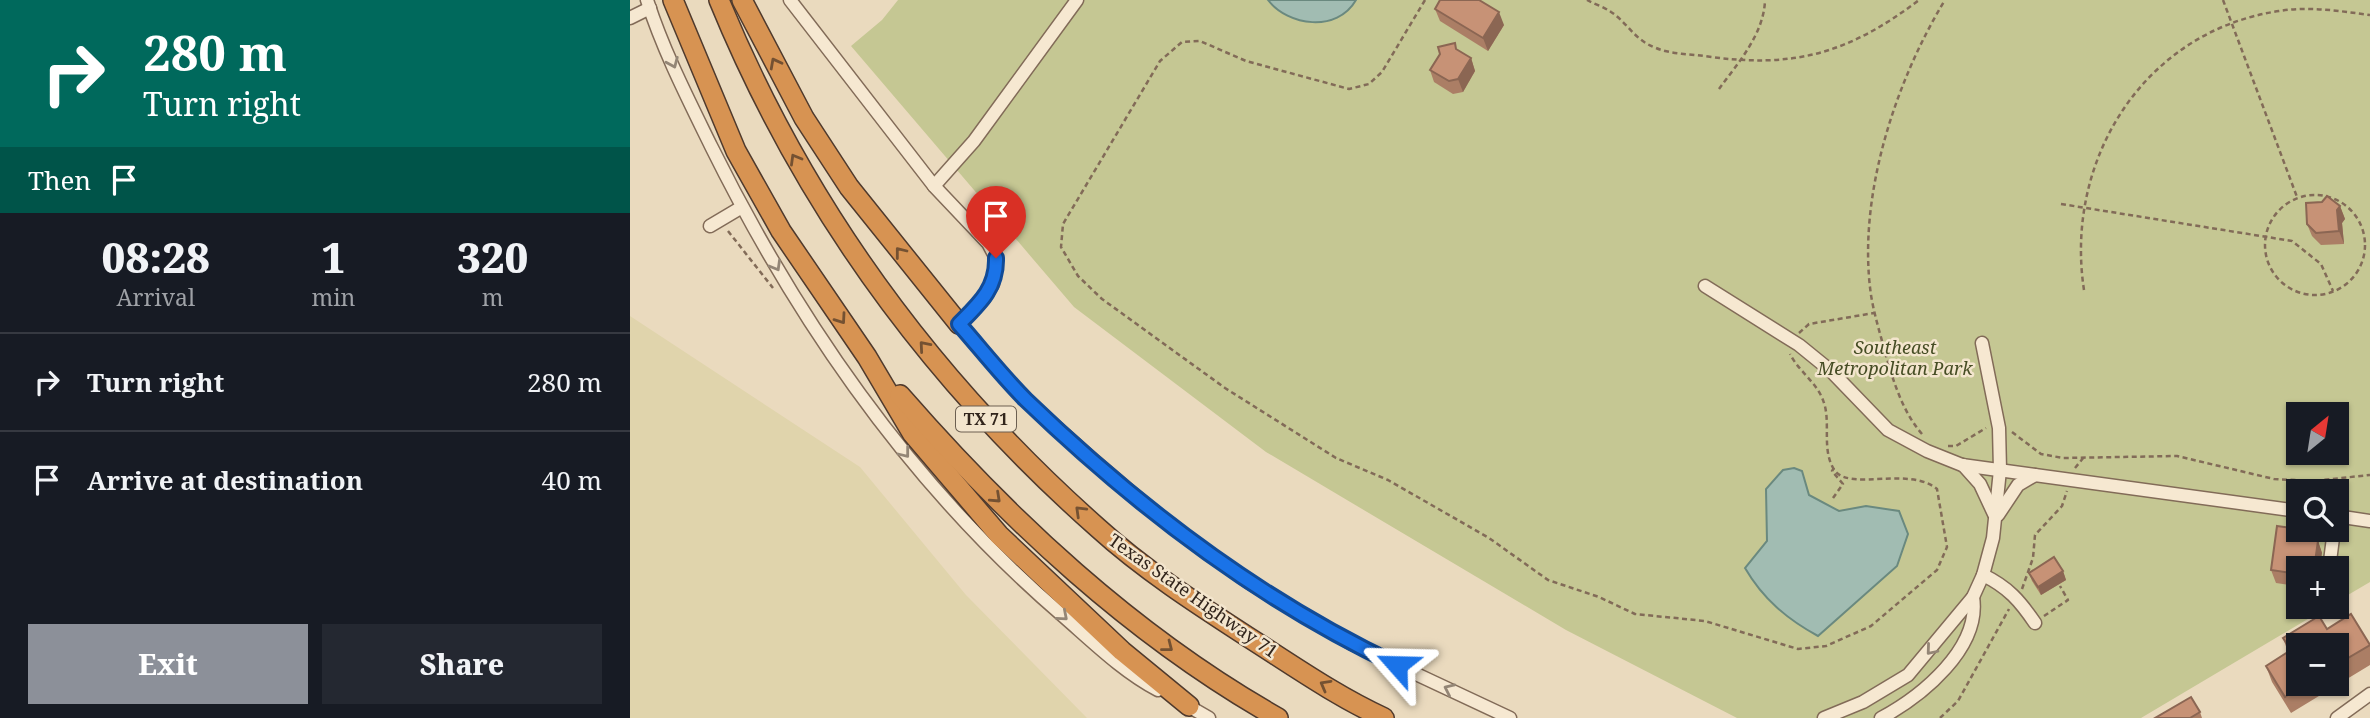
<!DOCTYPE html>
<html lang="en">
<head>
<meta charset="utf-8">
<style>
  body { margin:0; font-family:"Noto Serif",serif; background:#242831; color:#f1f3f6; height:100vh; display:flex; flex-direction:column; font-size:26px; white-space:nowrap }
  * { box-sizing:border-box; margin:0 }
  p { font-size:23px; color:#9ea1a6 }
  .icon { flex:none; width:38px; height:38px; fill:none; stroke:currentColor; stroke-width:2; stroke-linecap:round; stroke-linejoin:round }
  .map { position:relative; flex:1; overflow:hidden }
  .panel { display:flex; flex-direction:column; background:#171b24; width:630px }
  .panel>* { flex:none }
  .hud { background:#00695c; color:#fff; overflow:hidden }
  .needle { width:46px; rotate:30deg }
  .controls { position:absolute; left:1656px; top:402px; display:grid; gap:14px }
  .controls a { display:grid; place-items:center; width:63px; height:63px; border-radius:0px; background:#171b24; box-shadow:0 2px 5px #0004; font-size:35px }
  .pin { position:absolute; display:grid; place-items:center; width:60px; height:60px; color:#fff; margin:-72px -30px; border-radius:50% 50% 50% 0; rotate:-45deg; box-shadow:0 0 7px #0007 }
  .pin .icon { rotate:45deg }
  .me { position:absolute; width:77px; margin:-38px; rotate:295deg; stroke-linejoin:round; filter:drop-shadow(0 0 5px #0008) }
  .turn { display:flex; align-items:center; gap:24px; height:147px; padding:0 28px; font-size:32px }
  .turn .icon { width:91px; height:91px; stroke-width:2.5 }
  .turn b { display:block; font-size:49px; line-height:60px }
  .then { display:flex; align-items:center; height:66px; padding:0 28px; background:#0003; gap:14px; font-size:26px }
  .eta { display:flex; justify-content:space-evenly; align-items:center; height:119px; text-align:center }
  .eta b { font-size:42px; font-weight:800; line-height:49px }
  .action { display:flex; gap:14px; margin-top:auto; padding:14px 28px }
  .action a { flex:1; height:80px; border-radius:0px; background:#8c9099; color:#fff; font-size:28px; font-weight:800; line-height:80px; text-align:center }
  .action a+a { background:#242831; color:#f1f3f6 }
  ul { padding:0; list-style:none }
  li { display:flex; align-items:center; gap:21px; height:98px; padding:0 28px; border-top:2px solid #363941 }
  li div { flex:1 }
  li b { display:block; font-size:26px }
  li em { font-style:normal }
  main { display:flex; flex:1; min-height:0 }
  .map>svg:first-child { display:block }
  .farmland { fill:#e0d4ac }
  .green { fill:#c5c793; fill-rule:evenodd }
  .water { fill:#a1bcb2; stroke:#6a897f; stroke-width:2 }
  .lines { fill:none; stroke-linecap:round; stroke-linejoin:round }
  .minor-casing { stroke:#826b58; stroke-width:15 }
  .highway-casing { stroke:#4f3a2d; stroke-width:22 }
  .path { stroke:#826b58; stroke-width:2.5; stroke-dasharray:5 3.5; stroke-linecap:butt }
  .minor { stroke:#f6e8d1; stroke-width:12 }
  .highway { stroke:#d79352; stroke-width:19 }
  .wall { fill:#ab7e65; fill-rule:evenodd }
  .shaded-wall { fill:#8b6653 }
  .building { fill:#c79276; stroke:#8b6653; stroke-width:2 }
  .oneway { stroke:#948676 }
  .oneway2 { stroke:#745132 }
  .route-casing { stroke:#114b97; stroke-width:18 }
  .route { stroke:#1a73e8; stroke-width:12 }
  .labels { text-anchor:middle; stroke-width:5; stroke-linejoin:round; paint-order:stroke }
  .shield { fill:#f3e5cd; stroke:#6c5f51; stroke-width:2 }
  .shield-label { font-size:16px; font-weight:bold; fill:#32251c }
  .park-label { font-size:18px; font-style:italic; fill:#464d24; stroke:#f3e5cd }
  .street-label { font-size:18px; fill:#32251c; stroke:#f3e5cd }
</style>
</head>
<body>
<main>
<section class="panel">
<div class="hud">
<div class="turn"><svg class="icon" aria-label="right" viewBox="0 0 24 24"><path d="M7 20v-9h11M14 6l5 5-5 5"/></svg><div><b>280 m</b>Turn right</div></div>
<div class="then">Then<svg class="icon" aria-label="arrive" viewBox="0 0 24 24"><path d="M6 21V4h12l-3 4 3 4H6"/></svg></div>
</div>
<div class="eta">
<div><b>08:28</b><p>Arrival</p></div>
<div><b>1</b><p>min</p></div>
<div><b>320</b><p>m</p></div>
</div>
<ul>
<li><svg class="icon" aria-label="right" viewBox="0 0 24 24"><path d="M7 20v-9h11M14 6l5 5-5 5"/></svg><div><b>Turn right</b></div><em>280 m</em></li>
<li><svg class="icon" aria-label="arrive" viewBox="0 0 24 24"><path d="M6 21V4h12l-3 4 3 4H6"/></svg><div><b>Arrive at destination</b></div><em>40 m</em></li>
</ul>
<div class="action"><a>Exit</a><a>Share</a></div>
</section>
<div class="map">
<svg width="1740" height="718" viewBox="0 0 1740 718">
  <rect width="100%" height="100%" fill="#eadabe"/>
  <polygon class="farmland" points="0,316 230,467 336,595 457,718 0,718"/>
  <path class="green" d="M 268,0 L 1740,0 L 1740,582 L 1706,602 L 1706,569 L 1668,569 L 1668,607 L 1698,607 L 1511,718 L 1107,718 L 936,630 L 636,452 L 444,307 L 221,46 L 252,20 ZM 1668,415 L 1706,415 L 1706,453 L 1668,453 ZM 1668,492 L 1706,492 L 1706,530 L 1668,530 Z"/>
  <g class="water">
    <path d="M 638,0 L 726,0 C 707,33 658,26 638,0 Z"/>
    <path d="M 1164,468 L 1172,471 L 1179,495 L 1209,511 L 1236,506 L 1269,511 L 1278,534 L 1267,566 L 1188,636 C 1157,619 1133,599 1115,568 L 1137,541 L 1136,489 L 1153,470 Z"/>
  </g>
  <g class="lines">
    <g class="minor-casing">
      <g id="minor">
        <path d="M 17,0 C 33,50 58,99 81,146 C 168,322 282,486 432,615 C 462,641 492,671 528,690"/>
        <polyline points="160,0 304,186 358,243 366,258 363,284 354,299 329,324 394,398 458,455 542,527 618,582 722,644 880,718"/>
        <polyline points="0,18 20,8"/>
        <polyline points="304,186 344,141 447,0"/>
        <polyline points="80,226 112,207"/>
        <polyline points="1075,286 1169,345 1201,371 1258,430 1297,451 1332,465 1668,511"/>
        <polyline points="1333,465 1350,484 1364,514"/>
        <polyline points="1368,515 1388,485 1405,475"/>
        <polyline points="1706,516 1740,521"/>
        <polyline points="1699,569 1704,530"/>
        <path d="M 1353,575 C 1378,587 1390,601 1405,623"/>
        <polyline points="1665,606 1668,604"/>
        <polyline points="553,703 579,718"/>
        <polyline points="1194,718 1233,702 1278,675 1343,597 1353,575 1363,538 1370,470 1369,428 1352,343"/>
        <path d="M 1251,718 C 1292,696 1351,648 1343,597"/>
        <polyline points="1707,718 1740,694"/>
      </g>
    </g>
    <g class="highway-casing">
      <g id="highway">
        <polyline points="43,0 106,151 151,231 237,357 282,433 369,535 492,651 559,706"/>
        <path d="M 89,0 C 173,205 302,381 468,528 C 513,569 567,604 618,637 C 662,665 706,696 754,718"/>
        <polyline points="112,0 174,118 219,187 329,324"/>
        <path d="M 270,395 C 379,520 503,636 648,718"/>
      </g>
    </g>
    <g class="path">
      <path d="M 795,0 L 752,72 L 739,84 L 719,89 L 616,61 L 570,41 L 552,42 L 530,61 L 433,224 L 431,247 L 448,276 L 472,299 L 595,388 L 706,458 L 758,480 L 859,538 L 918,580 L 969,597 L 1005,614 L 1075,621 L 1168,649 L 1196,646 L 1241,626 L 1307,570 L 1317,547 L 1307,489 C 1279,466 1221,491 1205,471 C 1191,451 1201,424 1194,403 C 1188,383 1169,372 1160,354"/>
      <path d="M 957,0 C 964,4 974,7 981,12 C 998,23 1004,40 1026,48 C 1040,54 1059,54 1074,56 C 1163,69 1218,54 1289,0"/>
      <polyline points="1593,0 1667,197"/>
      <path d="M 1089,89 C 1108,63 1134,34 1135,0"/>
      <circle cx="1685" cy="245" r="50"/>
      <polyline points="1431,204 1662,241 1691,264 1703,291"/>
      <polyline points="98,231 143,288"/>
      <path d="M 1454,290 C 1434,160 1514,31 1649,11 C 1680,6 1709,11 1740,15"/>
      <polyline points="1169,333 1179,324 1244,313"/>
      <polyline points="1382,432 1411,454 1433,458 1547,456 1644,479 1683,481 1740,475"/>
      <path d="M 1292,434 C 1272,411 1263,380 1255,352 C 1250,333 1244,314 1241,295 C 1227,198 1265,82 1315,0"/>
      <polyline points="1318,446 1326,446 1356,428"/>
      <polyline points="1445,468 1454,457"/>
      <polyline points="1203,498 1213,484 1202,471 1204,468"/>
      <polyline points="1392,589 1403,558 1405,535 1432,506 1437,491"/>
      <polyline points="1414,616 1438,600 1430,586"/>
      <polyline points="1310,718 1328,701 1379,609"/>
    </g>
    <use href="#minor" class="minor"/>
    <use href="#highway" class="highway"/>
  </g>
  <g class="wall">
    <polygon points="805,9 874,25 858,51 810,21"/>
    <polygon points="827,50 841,58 845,71 833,92 823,94 804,82 800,70 810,54"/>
    <polygon points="1710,206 1715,219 1712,223 1714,244 1691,245 1682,236 1677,224"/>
    <polygon points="1677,530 1681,540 1688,541 1692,553 1668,569 1668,586 1646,583 1641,570"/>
    <polygon points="1433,571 1436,580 1411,595 1402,581 1399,573"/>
    <path d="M 1697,629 L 1740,645 L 1740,665 L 1661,713 L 1642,682 L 1636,666 L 1658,652 L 1653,638 ZM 1706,646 L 1706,684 L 1668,684 Z"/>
    <polygon points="1570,712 1572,718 1525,718"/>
  </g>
  <g class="shaded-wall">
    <polygon points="869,12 874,25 858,51 853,38"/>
    <polygon points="841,58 845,71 833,92 828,79"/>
    <polygon points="1710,206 1715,219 1712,223 1714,244 1709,231 1707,210"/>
    <polygon points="1677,530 1682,542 1676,539"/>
    <polygon points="1688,541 1692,553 1690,569 1684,569"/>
    <polygon points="1433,571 1436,580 1411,595 1408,587"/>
  </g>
  <g class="building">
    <polygon points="810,0 849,0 869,12 853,38 805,9"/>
    <polygon points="825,43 826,49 841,58 828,79 819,81 800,70 810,54 808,47"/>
    <polygon points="1697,196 1710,206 1707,210 1709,231 1686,233 1677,224 1676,203 1692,202"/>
    <polygon points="1647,526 1668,529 1668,530 1677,530 1676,539 1688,541 1684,569 1668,569 1668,574 1641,570"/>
    <polygon points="1424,557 1433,571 1408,587 1399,573"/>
    <polygon points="1721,614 1740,645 1706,665 1706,646 1668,646 1668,684 1675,684 1655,697 1636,666 1661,650 1653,638 1689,616 1697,629"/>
    <polygon points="1561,697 1570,712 1560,718 1525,718"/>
  </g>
  <defs><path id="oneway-chevron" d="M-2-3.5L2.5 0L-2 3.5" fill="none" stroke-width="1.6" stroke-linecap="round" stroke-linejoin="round" transform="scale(1.75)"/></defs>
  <g class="oneway">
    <use href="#oneway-chevron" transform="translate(43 63) rotate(67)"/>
    <use href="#oneway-chevron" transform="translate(146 266) rotate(60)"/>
    <use href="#oneway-chevron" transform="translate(275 453) rotate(52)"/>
    <use href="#oneway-chevron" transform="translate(433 616) rotate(41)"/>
    <use href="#oneway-chevron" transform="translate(1301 650) rotate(130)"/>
    <use href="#oneway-chevron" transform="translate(819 689) rotate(-155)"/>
  </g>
  <g class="oneway2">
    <use href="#oneway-chevron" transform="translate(145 63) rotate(-118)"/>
    <use href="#oneway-chevron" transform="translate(165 159) rotate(-120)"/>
    <use href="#oneway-chevron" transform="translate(270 252) rotate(-128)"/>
    <use href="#oneway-chevron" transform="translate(211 319) rotate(55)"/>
    <use href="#oneway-chevron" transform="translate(294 346) rotate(-131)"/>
    <use href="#oneway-chevron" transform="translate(366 498) rotate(43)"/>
    <use href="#oneway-chevron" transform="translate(450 511) rotate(-136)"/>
    <use href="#oneway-chevron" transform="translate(538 647) rotate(38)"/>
    <use href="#oneway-chevron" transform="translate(695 685) rotate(-151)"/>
  </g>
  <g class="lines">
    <g class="route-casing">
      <path id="route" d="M 366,258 C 367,288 349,304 329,324 C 351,349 372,376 396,400 C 506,506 629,600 767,665"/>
    </g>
    <use href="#route" class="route"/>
  </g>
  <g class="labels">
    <rect class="shield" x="326" y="406.5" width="60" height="25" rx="5"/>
    <g class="shield-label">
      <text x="356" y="425">TX 71</text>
    </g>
    <g class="park-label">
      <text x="1265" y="354">Southeast<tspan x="1265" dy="21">Metropolitan Park</tspan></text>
    </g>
    <g class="street-label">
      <text transform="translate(563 596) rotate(35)" y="6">Texas State Highway 71</text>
    </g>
  </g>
</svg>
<div class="controls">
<a><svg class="needle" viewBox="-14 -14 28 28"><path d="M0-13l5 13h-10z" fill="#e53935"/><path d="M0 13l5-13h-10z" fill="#9ea1a6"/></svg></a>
<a><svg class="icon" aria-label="search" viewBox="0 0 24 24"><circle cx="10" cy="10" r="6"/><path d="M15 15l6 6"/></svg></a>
<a>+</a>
<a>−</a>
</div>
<div class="pin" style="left:366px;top:258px;background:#d93025"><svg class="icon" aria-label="arrive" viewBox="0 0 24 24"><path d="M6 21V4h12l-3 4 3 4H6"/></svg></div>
<svg class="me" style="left:767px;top:665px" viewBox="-20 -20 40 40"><path d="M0-17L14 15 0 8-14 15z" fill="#1a73e8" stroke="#fff" stroke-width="4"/></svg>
</div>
</main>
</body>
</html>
